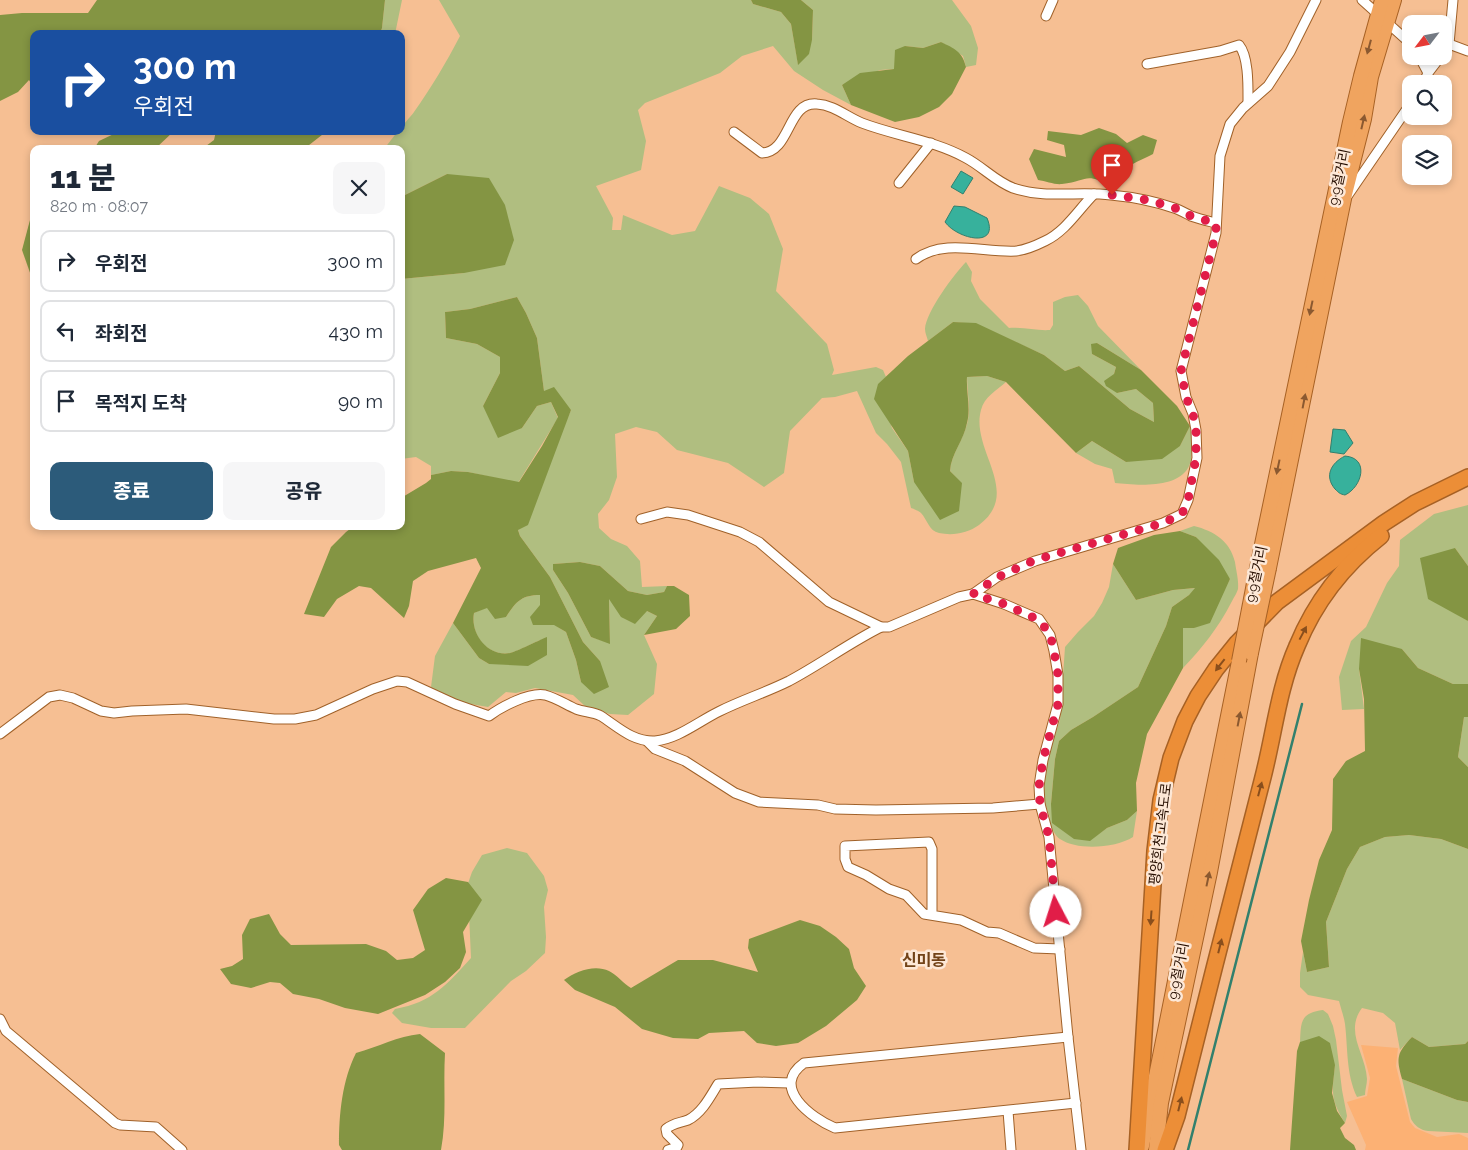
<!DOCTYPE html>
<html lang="ko">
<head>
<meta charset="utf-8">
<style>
  body { margin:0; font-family:Raleway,"Noto Sans KR",sans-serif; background:#f6f6f7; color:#1f2937; height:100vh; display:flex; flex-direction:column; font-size:19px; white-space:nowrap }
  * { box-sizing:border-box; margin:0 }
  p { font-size:16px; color:#747a83 }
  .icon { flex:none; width:28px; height:28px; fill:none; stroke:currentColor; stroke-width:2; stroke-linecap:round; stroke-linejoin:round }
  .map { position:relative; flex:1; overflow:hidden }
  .panel { position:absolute; left:30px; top:145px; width:375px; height:385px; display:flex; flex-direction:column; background:#fff; border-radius:10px; box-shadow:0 2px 8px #0003 }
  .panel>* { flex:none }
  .guide { position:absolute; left:30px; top:30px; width:375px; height:105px; border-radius:10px; box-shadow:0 2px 8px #0003; background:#1a4fa0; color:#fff; overflow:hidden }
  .needle { width:32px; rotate:238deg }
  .controls { position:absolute; left:1402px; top:15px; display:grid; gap:10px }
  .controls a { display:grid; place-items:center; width:50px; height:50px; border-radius:10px; background:#fff; box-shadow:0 2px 8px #0003; font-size:25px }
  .pin { position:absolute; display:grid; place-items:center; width:42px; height:42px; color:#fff; margin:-51px -21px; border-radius:50% 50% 50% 0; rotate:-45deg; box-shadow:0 0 5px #0007 }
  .pin .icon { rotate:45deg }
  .me { position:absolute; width:55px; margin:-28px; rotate:355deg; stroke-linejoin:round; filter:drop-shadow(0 0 4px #0008) }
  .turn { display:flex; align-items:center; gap:18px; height:105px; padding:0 20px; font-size:22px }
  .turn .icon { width:65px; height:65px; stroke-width:2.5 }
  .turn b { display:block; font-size:35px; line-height:42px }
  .round { display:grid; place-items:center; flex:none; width:52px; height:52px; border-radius:10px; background:#f6f6f7 }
  .summary { display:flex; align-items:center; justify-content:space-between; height:85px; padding:0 20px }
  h1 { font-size:30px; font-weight:800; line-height:38px }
  .primary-button { display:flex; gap:10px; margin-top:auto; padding:10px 20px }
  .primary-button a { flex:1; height:58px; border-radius:10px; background:#2c5b7a; color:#fff; font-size:20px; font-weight:800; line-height:58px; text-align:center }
  .primary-button a+a { background:#f6f6f7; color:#1f2937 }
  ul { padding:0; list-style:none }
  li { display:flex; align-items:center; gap:15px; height:62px; margin:0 10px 8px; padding:0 10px; border:2px solid #e0e1e3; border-radius:10px }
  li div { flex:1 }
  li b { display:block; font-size:19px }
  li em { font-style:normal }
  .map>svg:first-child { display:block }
  .built { fill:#fcb174 }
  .green { fill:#b0be80 }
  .forest { fill:#849543 }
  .water { fill:#37b19c; stroke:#32806d }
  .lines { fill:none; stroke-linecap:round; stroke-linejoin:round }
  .stream { stroke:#32806d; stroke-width:2.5 }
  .minor-casing { stroke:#a06129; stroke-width:11 }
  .trunk-casing { stroke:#a76124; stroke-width:16 }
  .motorway-casing { stroke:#a76124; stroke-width:18 }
  .minor { stroke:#fff; stroke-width:9 }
  .trunk { stroke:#f0a45f; stroke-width:14 }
  .motorway { stroke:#ec8e37; stroke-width:15 }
  .trunk-bridge-casing { stroke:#a76124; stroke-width:16; stroke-linecap:butt }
  .trunk-bridge { stroke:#f0a45f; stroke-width:14 }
  .oneway { fill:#8b5930 }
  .oneway2 { fill:#894e1c }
  .route { stroke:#e11d48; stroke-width:9; stroke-dasharray:0 16.2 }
  .labels { text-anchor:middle; stroke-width:5; stroke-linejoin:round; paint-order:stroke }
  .street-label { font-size:14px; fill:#260e00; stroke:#fde8d7 }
  .quarter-label { font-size:16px; font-weight:bold; fill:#724318; stroke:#fde8d7 }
</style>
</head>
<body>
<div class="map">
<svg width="1468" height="1150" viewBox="0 0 1468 1150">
  <rect width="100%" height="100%" fill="#f6bf93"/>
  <polygon class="built" points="1361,1045 1398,1048 1396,1066 1410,1122 1415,1128 1437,1137 1459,1134 1468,1138 1468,1150 1365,1150 1366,1145 1347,1102 1367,1096 1370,1078"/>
  <g class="green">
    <polygon points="385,0 402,0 395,34 380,34 382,28"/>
    <path d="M 439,0 L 751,0 L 753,4 L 781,12 L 791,24 L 798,64 L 812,40 L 813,10 L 801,0 L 952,0 L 971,26 L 978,48 L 976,65 L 966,67 L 963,56 L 941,42 L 923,48 L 905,46 L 894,69 L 880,70 L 842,85 L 851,105 L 823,90 L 794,71 L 773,46 L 742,56 L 720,73 L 645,103 L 638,110 L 646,141 L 641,170 L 596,186 L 613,218 L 612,230 L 621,230 L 623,215 L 672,235 L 695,231 L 719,186 L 750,198 L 769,214 L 783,249 L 776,291 L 827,344 L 834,370 L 832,375 L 876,367 L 883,370 L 886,377 L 878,385 L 892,428 L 908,451 L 914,482 L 962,484 L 950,471 C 951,455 963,440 967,424 C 971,410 967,391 967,377 L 987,376 L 1006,382 C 997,390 984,397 981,410 C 970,450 1023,492 979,525 C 968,533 953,536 939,533 C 929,531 927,519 921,513 C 919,511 914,509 911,508 L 901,462 L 887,444 L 876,433 L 857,391 L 835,397 L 822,398 L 790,431 L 784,473 L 764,487 L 728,463 L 677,450 L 657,432 L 636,427 L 615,434 L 617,477 L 609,500 L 598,514 L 599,528 L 611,539 L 627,546 L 640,561 L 642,587 L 667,586 L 664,592 L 647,595 L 628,591 L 600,566 L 580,562 L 553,564 L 553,570 L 568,593 L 591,637 L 610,643 L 609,598 L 647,611 L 657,616 L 644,635 L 657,664 L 654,694 L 628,715 L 610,714 L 586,707 L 573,695 L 535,688 L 516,693 L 506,692 L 488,707 L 459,702 L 431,687 L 435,656 L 453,623 L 479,658 L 489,664 L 547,655 L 546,638 C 536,641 519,651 510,653 C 487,657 470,634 474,613 L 487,607 L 506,617 C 516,602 521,595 540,595 C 541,612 551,624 566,632 L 576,660 L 581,682 L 600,661 L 583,642 L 550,577 L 520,536 L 518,530 L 571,410 L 544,391 L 537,338 L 526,313 L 517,297 L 470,309 L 445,312 L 446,338 L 477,344 L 500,357 L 500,373 L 483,406 L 522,428 L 537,406 L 551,402 L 558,418 L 518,483 L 468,472 L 451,471 L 431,475 L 431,466 L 416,457 L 401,459 L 401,279 L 464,273 L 447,174 L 401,197 L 401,149 L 384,149 L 398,131 L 401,131 C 402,124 410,118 414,112 C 431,88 446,63 460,36 Z"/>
    <path d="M 966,262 L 972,272 L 971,281 L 980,299 L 1009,328 C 1024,327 1037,331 1050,330 L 1053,325 L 1053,302 L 1065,297 L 1078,295 L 1088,306 L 1098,326 L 1141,370 L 1097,343 L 1092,354 L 1116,367 L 1114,374 L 1117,393 L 1136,389 L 1153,403 L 1154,422 L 1130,409 L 1079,366 L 1065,371 L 1044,355 L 976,324 L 953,322 L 928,341 C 927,337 925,333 925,329 C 926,312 954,274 966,262 Z"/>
    <path d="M 1190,426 C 1192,437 1194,459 1188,468 C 1176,489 1135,485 1115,483 L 1112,469 L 1095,464 L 1076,453 L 1092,441 L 1126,462 L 1180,446 Z"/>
    <polygon points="1468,505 1468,566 1455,548 1464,618 1468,621 1468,684 1453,684 1418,668 1402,649 1359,669 1364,709 1342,710 1339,677 1351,641 1366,627 1387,583 1399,566 1400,540 1434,514"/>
    <path d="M 1194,526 C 1214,531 1230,541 1235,562 C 1236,570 1239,581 1238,589 C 1237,593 1233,599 1231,603 C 1218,628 1202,648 1183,668 L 1183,628 L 1194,628 L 1220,598 L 1230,579 L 1196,537 L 1180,531 Z"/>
    <path d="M 1113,564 L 1136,600 L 1173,590 L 1196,588 L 1189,595 L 1172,607 L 1166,626 L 1138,687 L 1093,717 L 1071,730 L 1059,741 L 1055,759 L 1051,804 L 1090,840 L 1107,828 L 1127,820 L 1137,811 L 1133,837 C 1116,848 1077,851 1060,839 C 1055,836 1052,828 1049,822 L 1050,817 L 1044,801 L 1043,787 L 1046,761 L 1060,720 L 1065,647 L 1078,632 L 1094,616 L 1102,603 L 1109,587 Z"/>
    <polygon points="1464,717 1468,717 1468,767 1458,757"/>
    <path d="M 1409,835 L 1441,839 L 1468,849 L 1468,1041 L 1465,1044 L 1429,1047 L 1412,1037 L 1400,1050 L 1395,1023 L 1383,1013 L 1362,1008 C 1344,1032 1366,1054 1367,1079 C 1367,1084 1365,1090 1365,1095 L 1357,1097 C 1346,1074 1348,1049 1345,1024 C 1344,1017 1341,1009 1339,1001 L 1308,995 L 1300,987 L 1300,973 L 1303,952 L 1307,972 L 1329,967 L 1326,922 L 1347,869 L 1360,847 L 1385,837 Z"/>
    <path d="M 507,848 L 527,853 L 544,876 L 548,890 L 544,907 L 546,937 L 545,953 L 526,971 L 511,981 L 465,1028 L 431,1028 L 402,1023 L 392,1013 L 395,1009 C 433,1002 446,985 471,958 L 469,914 L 465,892 L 472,872 L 482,855 Z"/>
    <path d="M 1323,1010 L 1328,1014 L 1333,1026 L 1336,1040 L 1342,1090 L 1347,1116 L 1345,1123 C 1330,1099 1332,1092 1335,1065 L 1300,1042 C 1301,1022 1300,1013 1323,1010 Z"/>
    <path d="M 1402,1079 L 1457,1100 L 1468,1102 L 1468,1133 L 1428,1131 C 1420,1130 1415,1126 1411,1119 Z"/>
  </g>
  <g class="forest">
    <polygon points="97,0 385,0 382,28 380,34 34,34 34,88 29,80 18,92 0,101 0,15 22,13 88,13"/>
    <polygon points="751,0 801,0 813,10 812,40 809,54 798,65 791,24 781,12 753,4"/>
    <path d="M 941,42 C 955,49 962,51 966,67 L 952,94 L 939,107 L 919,117 L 895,122 L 851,105 L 842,85 L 860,73 L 894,69 L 895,50 L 905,46 L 923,48 Z"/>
    <path d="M 1099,128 L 1116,134 L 1127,143 L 1143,135 L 1157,140 L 1153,154 C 1138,162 1115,169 1112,187 C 1085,171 1088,181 1062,184 C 1055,185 1046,181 1038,180 L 1029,159 L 1034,149 L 1066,157 L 1064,145 L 1047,140 L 1048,131 L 1081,135 Z"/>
    <polygon points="120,131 174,131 155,149 94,149 99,141"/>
    <polygon points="216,131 327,131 304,149 202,149 214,140"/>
    <polygon points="447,174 489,178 505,205 514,240 505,265 464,273 401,279 401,197"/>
    <polygon points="34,205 34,284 22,250"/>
    <path d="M 517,297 L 526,313 L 537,338 L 544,391 L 554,387 L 571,410 L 528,525 L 518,530 L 520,536 L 550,577 L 583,642 L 600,661 L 609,687 L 594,694 L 581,682 L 576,660 L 566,632 L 554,625 L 533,625 L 530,617 L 540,605 L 540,595 C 521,595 516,602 506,617 L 495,619 L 487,608 L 474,613 C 470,634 488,657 510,653 C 518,651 537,641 547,637 L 547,655 L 528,666 L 489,664 L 479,658 L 453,623 L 481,568 L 476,558 L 428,571 L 413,581 L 409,606 L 404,618 L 371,588 L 359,586 L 337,599 L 324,617 L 304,614 L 331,547 L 346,532 L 354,526 L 401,526 L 401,498 L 426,483 L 431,479 L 431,475 L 451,471 L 468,472 L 519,482 L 542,446 L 558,417 L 551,402 L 537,406 L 522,428 L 498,438 L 483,406 L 500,373 L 500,357 L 477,344 L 446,338 L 445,312 L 470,309 Z"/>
    <path d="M 953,322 L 976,323 L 1044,355 L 1065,371 L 1079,366 L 1130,409 L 1154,422 L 1153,403 L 1136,389 L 1117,393 L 1106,386 L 1104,381 L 1114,374 L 1116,367 L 1092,354 L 1091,344 L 1097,343 L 1141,370 L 1177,406 L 1190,426 L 1180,446 L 1162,459 L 1126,462 L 1092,441 L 1076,453 L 1006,382 L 987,376 L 967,377 C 966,391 971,409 967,423 C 964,440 951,454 950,471 L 962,483 L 959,511 L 940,520 L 914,482 L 908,451 L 874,399 L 878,384 L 908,356 Z"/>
    <polygon points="1180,531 1196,537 1219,560 1230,579 1210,623 1194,628 1183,628 1183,668 1147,734 1136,783 1137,811 1127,820 1107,828 1090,841 1074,839 1052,823 1051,804 1055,759 1059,741 1071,730 1093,717 1138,687 1166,626 1172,607 1189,595 1195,588 1173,590 1136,600 1113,564 1118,548 1154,535"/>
    <polygon points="1455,548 1468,566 1468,621 1428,599 1420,558"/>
    <polygon points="580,562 600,566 628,591 647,595 664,592 667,586 674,586 689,595 690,616 676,629 644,635 657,616 647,611 635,624 621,617 609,599 610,644 591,637 568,593 553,570 553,564"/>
    <polygon points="1361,638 1402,649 1418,668 1453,684 1468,684 1468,717 1464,717 1458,757 1468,767 1468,849 1441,839 1409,835 1385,837 1360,847 1347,869 1326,922 1329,967 1307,972 1301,941 1309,900 1319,860 1332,830 1333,779 1346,761 1365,751 1364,699 1359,669"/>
    <polygon points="446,878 468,882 482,900 463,932 466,952 460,968 445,982 425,995 378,1014 345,1008 319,999 293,994 280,983 270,982 251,988 231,984 220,969 232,966 243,959 242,935 250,919 269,914 280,934 291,945 366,944 386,951 397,960 413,958 425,950 413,910 428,889"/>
    <path d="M 800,920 L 820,926 L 836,937 L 849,949 L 854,968 L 866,986 L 857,1000 L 826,1026 L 798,1043 L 776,1046 L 757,1043 L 744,1031 L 709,1033 L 698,1039 L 673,1038 L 642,1029 L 615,1007 L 575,990 L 564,980 C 576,971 595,964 609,971 C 617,975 624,984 631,988 L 678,960 L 713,960 L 758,972 L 748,948 L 749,939 Z"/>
    <path d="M 420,1034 L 445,1053 C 443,1086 447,1117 441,1150 L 342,1150 L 339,1145 C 339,1114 342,1081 356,1053 C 378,1047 398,1036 420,1034 Z"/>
    <polygon points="1319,1036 1330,1043 1335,1065 1332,1093 1337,1111 1345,1123 1340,1128 1345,1138 1354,1145 1356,1150 1290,1150 1297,1051 1300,1042"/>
    <path d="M 1412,1037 L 1429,1047 L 1465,1044 L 1468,1041 L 1468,1102 L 1457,1100 L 1402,1079 C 1396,1057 1397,1053 1412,1037 Z"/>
  </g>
  <g class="water">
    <polygon points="961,171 973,178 963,194 951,187"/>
    <path d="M 954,206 L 965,207 L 987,218 C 1000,249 957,239 945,222 Z"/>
    <polygon points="1333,429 1345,430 1353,443 1344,454 1330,452"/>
    <path d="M 1345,456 C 1370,458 1362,487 1345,495 C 1340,494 1339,493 1335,489 C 1324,476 1331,463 1345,456 Z"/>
  </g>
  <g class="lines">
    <polyline class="stream" points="1188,1150 1302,704"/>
    <g class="minor-casing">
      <g id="minor">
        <polyline points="1362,0 1411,44"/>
        <polyline points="1046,16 1053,0"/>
        <polyline points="1449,44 1468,51"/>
        <polyline points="1444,52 1449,44 1453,0"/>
        <polyline points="1419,56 1428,73 1423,84"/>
        <path d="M 1147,64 L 1220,51 L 1239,45 C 1249,57 1248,87 1248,103"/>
        <polyline points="1428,73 1441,56"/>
        <path d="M 734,132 L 762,153 C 791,152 787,101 817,104 C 834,105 847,117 862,123 C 896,136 933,140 966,158 C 983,167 995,181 1013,188 C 1046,199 1078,191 1111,195 C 1132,197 1154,201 1174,208 C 1180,210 1185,213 1191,216 C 1199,219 1208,221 1216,223"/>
        <polyline points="899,183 931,143"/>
        <polyline points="1348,195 1411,103"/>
        <path d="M 916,259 C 944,238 984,253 1016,251 C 1025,250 1037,245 1045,241 C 1066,231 1078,210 1094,194"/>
        <polyline points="641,519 667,512 688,515 740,532 759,542 829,602 881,627 889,627 959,597 973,594 1004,604 1039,619 1050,635 1054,651 1058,675 1058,704 1043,760 1039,786 1040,804 1049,837 1068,1037 1081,1150"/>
        <polyline points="973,594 997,577 1035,561 1163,523 1182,514 1188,500 1197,458 1196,430 1193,414 1186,397 1181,371 1216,233 1220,156 1230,124 1243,108 1268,86 1290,52 1316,0"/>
        <path d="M 0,734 L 49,697 L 60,695 L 73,698 L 101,711 L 114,713 L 132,711 L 186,709 L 274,719 L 295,719 L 316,715 L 373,689 L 397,681 L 407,682 L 455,704 L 489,716 C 501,707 529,692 545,695 C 556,698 565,704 576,709 C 584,712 594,712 601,716 C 618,727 633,742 655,741 C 678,739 699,721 720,711 C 742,700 767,692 789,681 C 821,664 849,643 881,627"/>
        <polyline points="647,741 655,749 685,761 735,793 759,802 818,805 835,809 876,810 993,808 1040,804"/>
        <polyline points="932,915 932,849 929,842 845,846 845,859 848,867 866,875 889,889 906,895 924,914 961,920 987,932 999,933 1034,948 1060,949"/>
        <polyline points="0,1019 6,1031 12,1036 115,1123 120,1125 156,1127 182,1150"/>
        <path d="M 1068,1037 L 804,1063 C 770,1087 811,1118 835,1128 L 1076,1103"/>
        <polyline points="1008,1111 1011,1150"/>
        <path d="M 668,1150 L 677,1147 L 678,1145 L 667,1134 L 666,1129 C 673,1123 680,1123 688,1120 C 702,1113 710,1097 718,1084 L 758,1082 L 790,1083"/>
      </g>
    </g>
    <g class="trunk-casing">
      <g id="trunk">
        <polyline points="1269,568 1345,194 1364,119 1371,77 1394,0"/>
        <polyline points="1255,578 1350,122 1361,76 1382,0"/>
        <polyline points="1142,1146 1239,661"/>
        <polyline points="1156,1150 1161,1103 1210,872 1251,653"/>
      </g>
    </g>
    <g class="motorway-casing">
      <g id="motorway">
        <polyline points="1137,1150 1155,851 1161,800 1171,758 1185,721 1198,696 1216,669 1237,643 1277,602 1384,523 1415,503 1468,477"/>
        <path d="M 1165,1150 L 1177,1116 C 1205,1004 1233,893 1262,781 C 1274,736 1278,689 1297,646 C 1315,602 1344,565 1381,536"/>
      </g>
    </g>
    <use href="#minor" class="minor"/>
    <use href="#trunk" class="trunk"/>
    <use href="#motorway" class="motorway"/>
    <g class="trunk-bridge-casing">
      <g id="trunk-bridge">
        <polyline points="1251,653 1269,568"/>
        <polyline points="1239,661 1255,578"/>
      </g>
    </g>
    <use href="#trunk-bridge" class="trunk-bridge"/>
  </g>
  <defs><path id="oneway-solid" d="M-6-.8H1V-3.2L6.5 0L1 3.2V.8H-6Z" transform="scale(1.25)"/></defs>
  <g class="oneway">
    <use href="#oneway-solid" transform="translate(1369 47) rotate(105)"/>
    <use href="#oneway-solid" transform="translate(1363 122) rotate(-77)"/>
    <use href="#oneway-solid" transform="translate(1311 308) rotate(102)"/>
    <use href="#oneway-solid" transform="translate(1304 401) rotate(-79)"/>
    <use href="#oneway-solid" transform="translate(1278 467) rotate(102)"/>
    <use href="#oneway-solid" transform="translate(1239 719) rotate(-79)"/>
    <use href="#oneway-solid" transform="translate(1208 879) rotate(-78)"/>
  </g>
  <g class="oneway2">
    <use href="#oneway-solid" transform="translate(1303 633) rotate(-62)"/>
    <use href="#oneway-solid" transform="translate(1220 665) rotate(128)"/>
    <use href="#oneway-solid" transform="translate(1260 789) rotate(-75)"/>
    <use href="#oneway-solid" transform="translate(1151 918) rotate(94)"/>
    <use href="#oneway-solid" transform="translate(1220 946) rotate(-76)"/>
    <use href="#oneway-solid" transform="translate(1180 1104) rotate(-76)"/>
  </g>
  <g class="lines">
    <polyline class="route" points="1056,912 1049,837 1040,804 1039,786 1043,760 1058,704 1058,675 1054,651 1050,634 1039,620 1004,604 973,594 998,577 1035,560 1163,523 1182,514 1188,500 1196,458 1196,430 1193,414 1186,397 1181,371 1216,233 1216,223 1193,217 1175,208 1148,200 1112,195"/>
  </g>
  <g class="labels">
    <g class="street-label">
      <text transform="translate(1339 177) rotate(-78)" y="5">9·9절거리</text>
      <text transform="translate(1256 574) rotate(-78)" y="5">9·9절거리</text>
      <text transform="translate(1160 834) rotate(-83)" y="5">평양희천고속도로</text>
      <text transform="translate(1178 971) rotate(-79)" y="5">9·9절거리</text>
    </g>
    <g class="quarter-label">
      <text x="924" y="966">신미동</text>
    </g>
  </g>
</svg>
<div class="controls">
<a><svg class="needle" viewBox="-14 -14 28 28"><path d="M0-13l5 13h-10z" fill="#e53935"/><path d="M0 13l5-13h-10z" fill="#747a83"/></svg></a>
<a><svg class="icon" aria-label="search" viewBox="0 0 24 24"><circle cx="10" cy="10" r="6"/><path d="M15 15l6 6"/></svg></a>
<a><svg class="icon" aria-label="layers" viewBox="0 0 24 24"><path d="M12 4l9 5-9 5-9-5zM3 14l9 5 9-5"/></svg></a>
</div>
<div class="pin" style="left:1112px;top:195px;background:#d93025"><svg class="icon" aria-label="arrive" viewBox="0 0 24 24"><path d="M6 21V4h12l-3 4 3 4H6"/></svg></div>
<svg class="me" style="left:1056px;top:912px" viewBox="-20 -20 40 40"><circle r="19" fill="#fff"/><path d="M0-13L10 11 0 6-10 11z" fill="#e11d48"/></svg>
<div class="guide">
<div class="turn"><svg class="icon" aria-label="right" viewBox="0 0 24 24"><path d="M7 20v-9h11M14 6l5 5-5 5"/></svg><div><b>300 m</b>우회전</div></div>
</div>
<section class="panel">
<div class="summary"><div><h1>11 분</h1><p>820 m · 08:07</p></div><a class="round"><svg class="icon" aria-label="close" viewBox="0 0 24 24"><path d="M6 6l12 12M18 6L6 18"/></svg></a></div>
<ul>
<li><svg class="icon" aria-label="right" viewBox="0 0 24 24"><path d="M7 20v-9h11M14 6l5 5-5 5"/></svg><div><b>우회전</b></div><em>300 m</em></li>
<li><svg class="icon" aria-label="left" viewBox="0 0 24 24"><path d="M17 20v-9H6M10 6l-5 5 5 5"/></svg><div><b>좌회전</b></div><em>430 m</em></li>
<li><svg class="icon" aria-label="arrive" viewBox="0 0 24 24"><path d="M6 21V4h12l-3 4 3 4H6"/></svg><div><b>목적지 도착</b></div><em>90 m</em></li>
</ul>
<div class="primary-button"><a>종료</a><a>공유</a></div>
</section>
</div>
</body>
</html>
